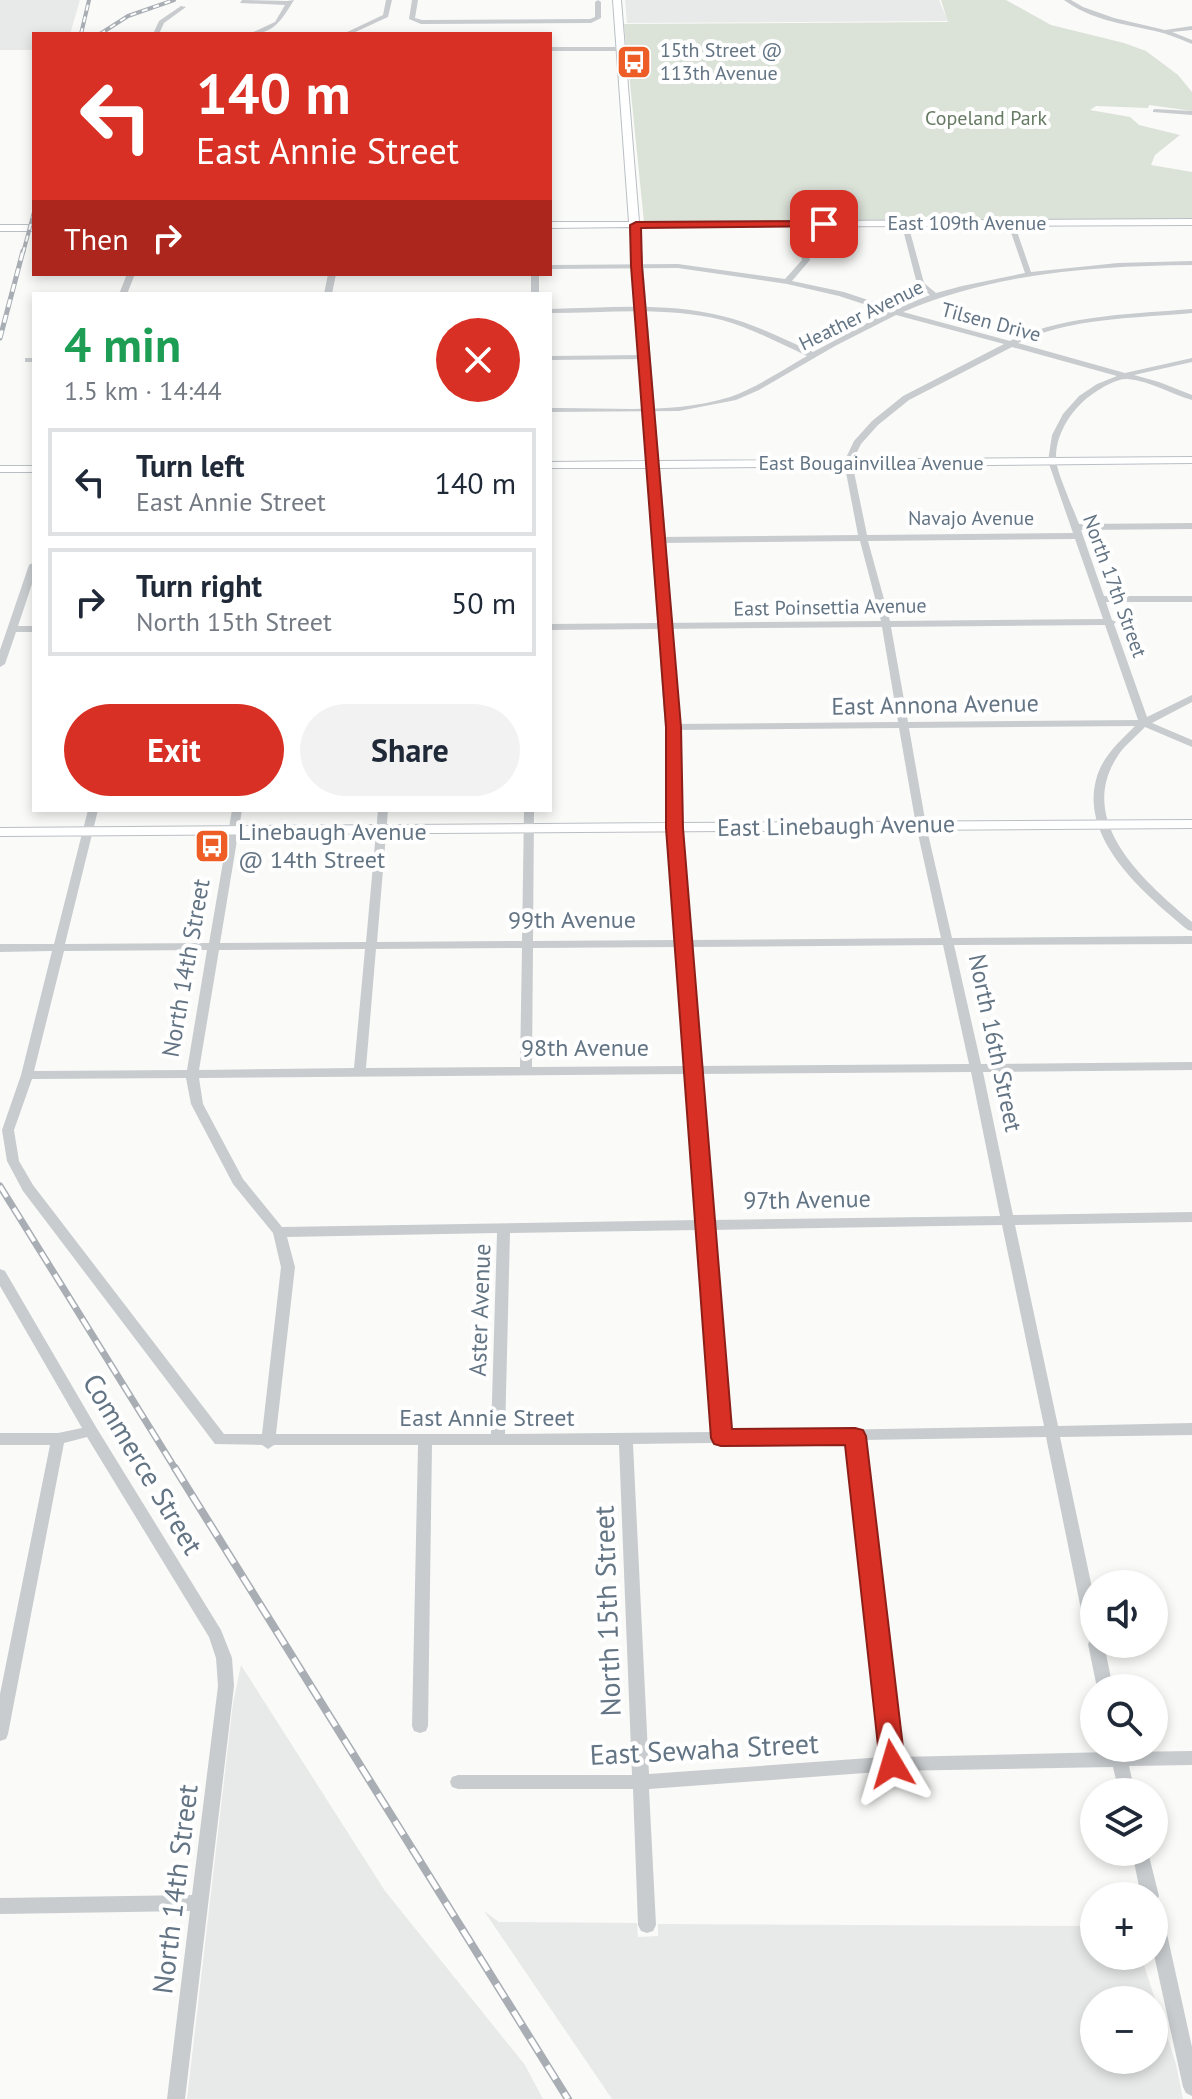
<!DOCTYPE html>
<html lang="en">
<head>
<meta charset="utf-8">
<style>
  body { margin:0; font-family:"PT Sans",sans-serif; background:#f2f2f3; color:#1f2937; height:100vh; display:flex; flex-direction:column; font-size:30px; white-space:nowrap }
  * { box-sizing:border-box; margin:0 }
  p { font-size:26px; color:#747a83 }
  .icon { flex:none; width:44px; height:44px; fill:none; stroke:currentColor; stroke-width:2; stroke-linecap:round; stroke-linejoin:round }
  .map { position:relative; flex:1; overflow:hidden }
  .details { position:absolute; left:32px; top:292px; width:520px; height:520px; display:flex; flex-direction:column; background:#fff; border-radius:0px; box-shadow:0 4px 12px #0003 }
  .details>* { flex:none }
  .hud { position:absolute; left:32px; top:32px; width:520px; height:244px; border-radius:0px; box-shadow:0 4px 12px #0003; background:#d93025; color:#fff; overflow:hidden }
  .fabs { position:absolute; left:1080px; top:1570px; display:grid; gap:16px }
  .fabs a { display:grid; place-items:center; width:88px; height:88px; border-radius:50%; background:#fff; box-shadow:0 4px 12px #0003; font-size:40px }
  .pin { position:absolute; display:grid; place-items:center; width:68px; height:68px; color:#fff; margin:-34px; border-radius:16px; box-shadow:0 4px 12px #0006 }
  .me { position:absolute; width:88px; margin:-44px; rotate:353deg; stroke-linejoin:round; filter:drop-shadow(0 0 6px #0008) }
  .turn { display:flex; align-items:center; gap:28px; height:168px; padding:0 32px; font-size:36px }
  .turn .icon { width:104px; height:104px; stroke-width:2.5 }
  .turn b { display:block; font-size:56px; line-height:68px }
  .then { display:flex; align-items:center; height:76px; padding:0 32px; background:#0003; gap:16px; font-size:30px }
  .round { display:grid; place-items:center; flex:none; width:84px; height:84px; border-radius:42px; background:#f2f2f3 }
  .summary { display:flex; align-items:center; justify-content:space-between; height:136px; padding:0 32px }
  h1 { font-size:48px; font-weight:800; line-height:60px; color:#1e9e55 }
  .button { display:flex; gap:16px; margin-top:auto; padding:16px 32px }
  .button a { flex:1; height:92px; border-radius:48px; background:#d93025; color:#fff; font-size:32px; font-weight:800; line-height:92px; text-align:center }
  .button a+a { background:#f2f2f3; color:#1f2937 }
  ul { padding:0; list-style:none }
  li { display:flex; align-items:center; gap:24px; height:108px; margin:0 16px 12px; padding:0 16px; border:4px solid #e0e1e3; border-radius:0px }
  li div { flex:1 }
  li b { display:block; font-size:30px }
  li em { font-style:normal }
  .map>svg:first-child { display:block }
  .built { fill:#e8e9e9; fill-rule:evenodd }
  .green { fill:#dbe2d8 }
  .lines { fill:none; stroke-linecap:round; stroke-linejoin:round }
  .secondary-casing { stroke:#babfc4; stroke-width:2 }
  .street { fill:#c8cccf; fill-rule:evenodd }
  .secondary { fill:#fff; fill-rule:evenodd }
  .rail-far3-casing { stroke:#a8aeb4; stroke-width:4 }
  .rail-far2-casing { stroke:#a8aeb4; stroke-width:5 }
  .rail-far1-casing { stroke:#a8aeb4; stroke-width:7 }
  .rail-casing { stroke:#a8aeb4; stroke-width:8 }
  .rail-far3 { stroke:#fff; stroke-width:2; stroke-dasharray:6; stroke-linecap:butt }
  .rail-far2 { stroke:#fff; stroke-width:3; stroke-dasharray:8; stroke-linecap:butt }
  .rail-far1 { stroke:#fff; stroke-width:4; stroke-dasharray:13; stroke-linecap:butt }
  .rail { stroke:#fff; stroke-width:5; stroke-dasharray:16; stroke-linecap:butt }
  .route { fill:#d93025; stroke:#8d1f18; stroke-width:2 }
  .labels { text-anchor:middle; stroke-width:8; stroke-linejoin:round; paint-order:stroke }
  .far-poi-label { font-size:20px; fill:#637484; stroke:#fff; text-anchor:start }
  .far-park-label { font-size:20px; fill:#667b63; stroke:#fff }
  .far-street-label { font-size:20px; fill:#637484; stroke:#fff }
  .street-label { font-size:24px; fill:#637484; stroke:#fff }
  .poi-label { font-size:24px; fill:#637484; stroke:#fff; text-anchor:start }
  .near-street-label { font-size:28px; fill:#637484; stroke:#fff }
</style>
</head>
<body>
<div class="map">
<svg width="1192" height="2099" viewBox="0 0 1192 2099">
  <rect width="100%" height="100%" fill="#fafaf8"/>
  <g class="built">
    <polygon points="0,0 80,0 70,34 34,34 34,50 0,50"/>
    <polygon points="625,0 939,0 948,21 627,23"/>
    <polygon points="241,1665 385,1891 525,2065 543,2099 187,2099 233,1703"/>
    <path d="M 484,1911 L 499,1922 L 637,1923 L 638,1937 L 658,1936 L 658,1924 L 1094,1926 L 1094,1956 L 1141,1956 L 1176,2064 L 1183,2099 L 612,2099 ZM 1094,2000 L 1154,2000 L 1154,2060 L 1094,2060 Z"/>
  </g>
  <polygon class="green" points="941,0 1006,0 1051,25 1124,43 1146,51 1178,75 1192,92 1192,111 1149,105 1148,108 1096,106 1090,110 1130,117 1139,125 1180,135 1155,155 1151,165 1192,172 1192,221 644,222 624,24 948,22"/>
  <g class="lines">
    <g class="secondary-casing">
      <g id="secondary">
        <polygon points="613,0 621,0 639,222 1192,219 1192,225 639,227 658,461 1192,457 1192,463 659,468 680,727 681,823 1192,820 1192,828 0,836 0,828 667,823 666,727 647,468 550,468 550,462 647,461 630,227 550,228 550,222 629,222"/>
        <rect x="0" y="225" width="34" height="6"/>
        <rect x="0" y="466" width="34" height="6"/>
      </g>
    </g>
    <g class="street">
      <path d="M 242,0 L 287,1 L 294,0 C 282,19 275,34 249,34 L 275,22 L 285,5 L 240,3 Z"/>
      <polygon points="386,0 392,0 388,17 351,34 343,34 383,15"/>
      <polygon points="412,0 418,0 415,18 422,20 590,19 595,17 595,2 598,0 601,2 601,18 591,23 421,24 409,19"/>
      <path d="M 1064,0 L 1071,0 L 1083,7 L 1114,18 L 1165,30 L 1192,26 L 1192,30 L 1172,32 L 1192,40 L 1192,44 C 1180,39 1168,34 1155,31 C 1124,24 1091,20 1064,0 Z"/>
      <polygon points="181,6 186,7 164,23 159,34 153,34 159,21"/>
      <polygon points="550,47 622,47 625,49 622,51 550,51"/>
      <polygon points="1155,109 1192,111 1192,115 1153,112 1153,110"/>
      <path d="M 1007,221 L 1014,223 L 1031,272 L 1118,263 L 1192,261 L 1192,265 C 1093,266 994,273 903,312 L 1010,341 C 1062,315 1134,314 1192,309 L 1192,313 C 1138,318 1066,318 1018,343 L 1125,373 L 1192,358 L 1192,362 L 1134,375 L 1159,382 L 1192,395 L 1192,400 C 1171,394 1150,381 1128,379 C 1117,378 1103,387 1094,393 C 1073,407 1055,433 1056,460 C 1057,473 1074,510 1079,524 L 1192,523 L 1192,529 L 1081,530 L 1104,596 L 1192,596 L 1192,602 L 1106,602 L 1112,620 L 1116,622 L 1114,624 L 1147,717 L 1192,695 L 1192,702 L 1152,723 L 1192,740 L 1192,747 L 1145,727 C 1137,736 1126,744 1119,754 C 1073,821 1145,882 1192,922 L 1192,931 L 1188,930 C 1147,896 1080,841 1096,780 C 1101,758 1119,742 1135,726 L 909,728 L 926,825 L 952,938 L 1192,936 L 1192,944 L 954,945 L 981,1064 L 1192,1062 L 1192,1070 L 983,1072 L 1013,1215 L 1192,1212 L 1192,1222 L 1015,1225 L 1058,1426 L 1192,1423 L 1192,1435 L 1060,1437 L 1094,1597 L 1094,1644 L 1104,1644 L 1113,1688 L 1097,1688 L 1088,1644 L 1091,1639 L 1086,1634 L 1046,1437 L 863,1440 L 899,1757 L 1110,1752 L 1109,1748 L 1125,1748 L 1126,1752 L 1192,1751 L 1192,1765 L 1129,1766 L 1135,1792 L 1119,1792 L 1113,1767 L 892,1771 L 649,1789 L 656,1925 L 653,1931 L 647,1933 L 641,1931 L 638,1925 L 633,1789 L 458,1789 L 452,1787 L 450,1782 L 452,1777 L 458,1775 L 632,1775 L 619,1445 L 432,1445 L 428,1726 L 426,1731 L 420,1733 L 414,1731 L 412,1726 L 418,1445 L 274,1445 L 268,1449 L 262,1445 L 215,1444 L 23,1191 L 7,1161 L 2,1130 L 21,1075 L 52,951 L 0,952 L 0,944 L 54,944 L 88,810 L 98,810 L 65,944 L 209,943 L 232,810 L 242,810 L 220,943 L 366,942 L 378,810 L 388,810 L 377,942 L 522,941 L 524,810 L 534,810 L 533,941 L 677,940 L 669,828 L 674,825 L 679,828 L 688,940 L 941,938 L 916,825 L 899,728 L 673,730 L 668,727 L 673,724 L 898,722 L 882,627 L 550,630 L 550,624 L 881,621 L 860,541 L 658,543 L 654,540 L 658,537 L 858,535 L 844,462 L 854,441 L 872,421 L 903,396 L 1004,344 L 896,315 L 835,346 L 759,390 L 736,400 L 679,411 L 550,412 L 550,408 C 609,407 673,415 730,397 C 758,387 782,370 807,356 C 779,343 751,328 722,320 C 666,306 607,313 550,313 L 550,309 C 607,308 665,302 722,316 C 753,323 783,339 813,352 L 888,312 L 839,296 L 787,284 L 678,268 L 550,269 L 550,265 L 678,264 L 785,279 L 802,260 L 794,224 L 798,222 L 802,224 L 810,260 L 792,281 L 844,292 L 895,309 L 930,295 L 917,284 L 901,222 L 908,224 L 924,283 L 936,293 L 962,286 L 1025,273 ZM 1012,347 L 1117,376 L 1097,384 L 1079,396 L 1063,414 L 1052,435 L 1048,461 L 1073,533 L 867,535 L 852,462 L 861,444 L 878,425 L 909,400 ZM 1075,539 L 1103,619 L 890,621 L 868,541 ZM 1105,625 L 1138,720 L 908,722 L 891,627 ZM 943,945 L 969,1064 L 698,1066 L 689,947 ZM 677,947 L 686,1066 L 532,1067 L 533,948 ZM 522,948 L 520,1067 L 366,1068 L 376,949 ZM 365,949 L 354,1068 L 199,1070 L 219,950 ZM 207,950 L 187,1070 L 34,1071 L 64,951 ZM 971,1072 L 1000,1216 L 711,1220 L 699,1074 ZM 687,1074 L 698,1220 L 282,1227 L 243,1179 L 203,1104 L 199,1078 ZM 186,1078 L 191,1104 L 233,1184 L 273,1233 L 281,1267 L 262,1434 L 224,1434 L 33,1185 L 19,1161 L 14,1130 L 32,1079 ZM 1002,1225 L 1044,1426 L 728,1432 L 711,1230 ZM 698,1230 L 713,1432 L 505,1434 L 510,1233 ZM 497,1233 L 491,1434 L 276,1434 L 295,1267 L 287,1237 ZM 848,1441 L 883,1757 L 649,1774 L 633,1444 Z"/>
      <polygon points="127,274 135,274 127,294 119,294"/>
      <polygon points="328,274 336,274 332,294 324,294"/>
      <rect x="531" y="274" width="8" height="20"/>
      <polygon points="644,355 647,355 647,359 550,360 550,356"/>
      <rect x="25" y="358" width="9" height="4"/>
      <polygon points="34,562 34,578 18,626 34,626 34,632 16,632 5,664 0,667 0,650 29,565"/>
      <polygon points="0,1269 5,1271 96,1427 221,1630 232,1658 234,1686 185,2099 167,2099 190,1911 0,1914 0,1898 192,1895 218,1686 216,1658 209,1637 87,1437 64,1443 8,1734 6,1739 0,1741 0,1694 50,1445 0,1445 0,1433 58,1433 82,1428 0,1286"/>
      <polygon points="1132,1852 1148,1852 1159,1896 1156,1902 1154,1902 1154,1896 1141,1896"/>
      <polygon points="1154,1908 1160,1910 1163,1916 1192,2047 1192,2096 1186,2093 1183,2087 1154,1955"/>
    </g>
    <use href="#secondary" class="secondary"/>
    <g class="rail-far3-casing">
      <g id="rail-far3">
        <polyline points="81,34 89,0"/>
        <polyline points="100,34 128,16 174,0"/>
        <polyline points="23,253 34,212"/>
      </g>
    </g>
    <g class="rail-far2-casing">
      <polyline id="rail-far2" points="0,338 23,251"/>
    </g>
    <g class="rail-far1-casing">
      <polyline id="rail-far1" points="0,1186 176,1470"/>
    </g>
    <g class="rail-casing">
      <polyline id="rail" points="175,1468 568,2099"/>
    </g>
    <use href="#rail-far3" class="rail-far3"/>
    <use href="#rail-far2" class="rail-far2"/>
    <use href="#rail-far1" class="rail-far1"/>
    <use href="#rail" class="rail"/>
  </g>
  <polygon class="route" points="824,221 830,224 828,226 641,228 642,266 681,727 683,828 732,1429 855,1428 863,1430 866,1436 905,1764 901,1771 892,1775 883,1771 880,1764 845,1445 721,1446 714,1444 711,1438 666,828 666,727 631,266 630,225 636,222"/>
  <defs>
    <g id="bus-square" transform="scale(1.8)"><rect x="-9" y="-9" width="18" height="18" rx="4" fill="#ed5d25" stroke="#fff"/><path d="M-5-6H5V4H4V6H2V4H-2V6H-4V4H-5ZM-3.5-4V0h7V-4ZM-3.5 1.2v1.5H-2V1.2ZM2 1.2v1.5H3.5V1.2Z" fill="#fff"/></g>
  </defs>
  <g fill-rule="evenodd">
    <use href="#bus-square" x="634" y="62"/>
    <use href="#bus-square" x="212" y="846"/>
  </g>
  <g class="labels">
    <g class="far-poi-label">
      <text x="660" y="57">15th Street @<tspan x="660" dy="23">113th Avenue</tspan></text>
    </g>
    <g class="far-park-label">
      <text x="986" y="125">Copeland Park</text>
    </g>
    <g class="far-street-label">
      <text x="967" y="230">East 109th Avenue</text>
      <text transform="translate(861 315) rotate(-26)" y="7">Heather Avenue</text>
      <text transform="translate(991 322) rotate(15)" y="7">Tilsen Drive</text>
      <text x="871" y="470">East Bougainvillea Avenue</text>
      <text x="971" y="525">Navajo Avenue</text>
      <text transform="translate(1115 586) rotate(70)" y="7">North 17th Street</text>
      <text transform="translate(830 607) rotate(-1)" y="7">East Poinsettia Avenue</text>
    </g>
    <g class="street-label">
      <text transform="translate(935 705) rotate(-1)" y="8">East Annona Avenue</text>
      <text transform="translate(836 826) rotate(-1)" y="8">East Linebaugh Avenue</text>
      <text x="572" y="928">99th Avenue</text>
      <text transform="translate(186 968) rotate(-80)" y="8">North 14th Street</text>
      <text transform="translate(995 1043) rotate(78)" y="8">North 16th Street</text>
      <text x="585" y="1056">98th Avenue</text>
      <text transform="translate(807 1200) rotate(-1)" y="8">97th Avenue</text>
      <text transform="translate(480 1310) rotate(-88)" y="8">Aster Avenue</text>
      <text x="487" y="1426">East Annie Street</text>
    </g>
    <g class="poi-label">
      <text x="238" y="840">Linebaugh Avenue<tspan x="238" dy="28">@ 14th Street</tspan></text>
    </g>
    <g class="near-street-label">
      <text transform="translate(143 1464) rotate(59)" y="10">Commerce Street</text>
      <text transform="translate(607 1611) rotate(-92)" y="10">North 15th Street</text>
      <text transform="translate(704 1749) rotate(-3)" y="10">East Sewaha Street</text>
      <text transform="translate(175 1889) rotate(-83)" y="10">North 14th Street</text>
    </g>
  </g>
</svg>
<div class="fabs">
<a><svg class="icon" aria-label="sound" viewBox="0 0 24 24"><path d="M4 9h4l5-4v14l-5-4H4zM17 9q2 3 0 6"/></svg></a>
<a><svg class="icon" aria-label="search" viewBox="0 0 24 24"><circle cx="10" cy="10" r="6"/><path d="M15 15l6 6"/></svg></a>
<a><svg class="icon" aria-label="layers" viewBox="0 0 24 24"><path d="M12 4l9 5-9 5-9-5zM3 14l9 5 9-5"/></svg></a>
<a>+</a>
<a>−</a>
</div>
<div class="pin" style="left:824px;top:224px;background:#d93025"><svg class="icon" aria-label="arrive" viewBox="0 0 24 24"><path d="M6 21V4h12l-3 4 3 4H6"/></svg></div>
<svg class="me" style="left:892px;top:1764px" viewBox="-20 -20 40 40"><path d="M0-17L14 15 0 8-14 15z" fill="#d93025" stroke="#fff" stroke-width="4"/></svg>
<div class="hud">
<div class="turn"><svg class="icon" aria-label="left" viewBox="0 0 24 24"><path d="M17 20v-9H6M10 6l-5 5 5 5"/></svg><div><b>140 m</b>East Annie Street</div></div>
<div class="then">Then<svg class="icon" aria-label="right" viewBox="0 0 24 24"><path d="M7 20v-9h11M14 6l5 5-5 5"/></svg></div>
</div>
<section class="details">
<div class="summary"><div><h1>4 min</h1><p>1.5 km · 14:44</p></div><a class="round" style="background:#d93025;color:#fff"><svg class="icon" aria-label="close" viewBox="0 0 24 24"><path d="M6 6l12 12M18 6L6 18"/></svg></a></div>
<ul>
<li><svg class="icon" aria-label="left" viewBox="0 0 24 24"><path d="M17 20v-9H6M10 6l-5 5 5 5"/></svg><div><b>Turn left</b><p>East Annie Street</p></div><em>140 m</em></li>
<li><svg class="icon" aria-label="right" viewBox="0 0 24 24"><path d="M7 20v-9h11M14 6l5 5-5 5"/></svg><div><b>Turn right</b><p>North 15th Street</p></div><em>50 m</em></li>
</ul>
<div class="button"><a>Exit</a><a>Share</a></div>
</section>
</div>
</body>
</html>
